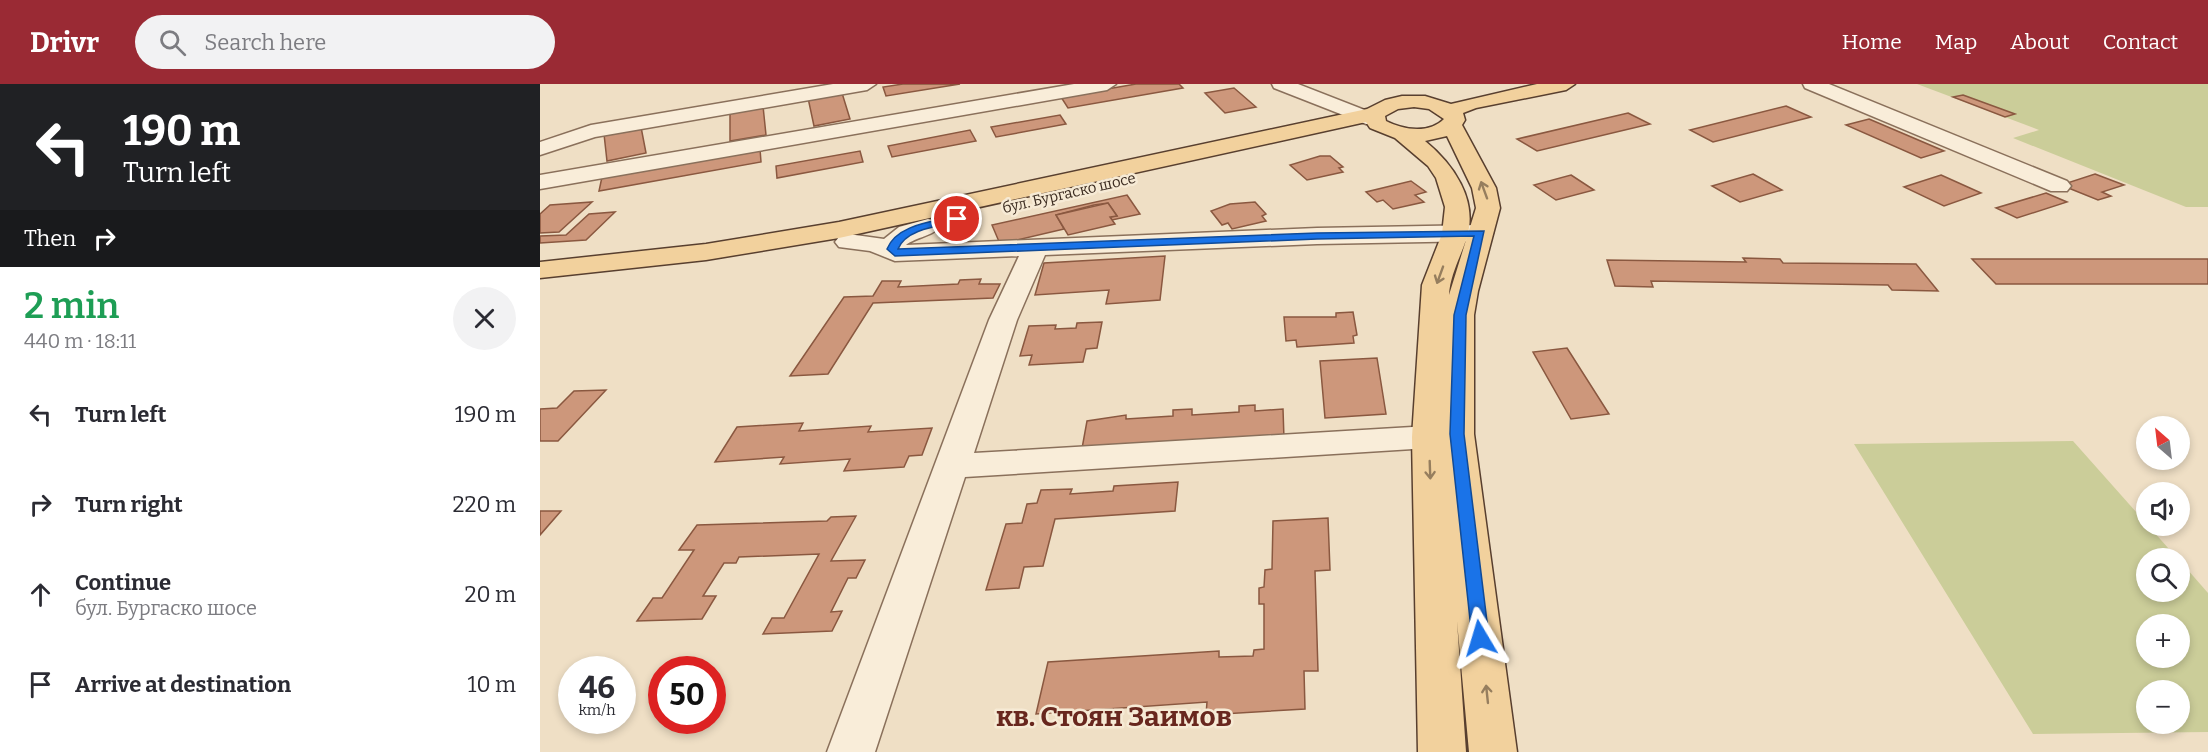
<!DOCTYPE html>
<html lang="en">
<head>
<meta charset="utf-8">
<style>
  body { margin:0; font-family:Bitter,serif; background:#f2f2f3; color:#2b2b33; height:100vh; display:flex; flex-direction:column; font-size:22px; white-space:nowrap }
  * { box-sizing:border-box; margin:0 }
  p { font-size:20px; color:#7c7c81 }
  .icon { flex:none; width:33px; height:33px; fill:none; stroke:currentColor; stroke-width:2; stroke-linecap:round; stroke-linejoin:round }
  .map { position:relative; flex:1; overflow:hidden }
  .drawer { display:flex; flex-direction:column; background:#fff; width:540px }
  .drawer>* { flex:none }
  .hud { background:#202124; color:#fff; overflow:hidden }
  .needle { width:39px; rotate:332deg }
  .controls { position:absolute; left:1596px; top:332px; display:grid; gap:12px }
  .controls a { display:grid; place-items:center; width:54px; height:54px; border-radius:50%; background:#fff; box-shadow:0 3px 9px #0003; font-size:30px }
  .speed { position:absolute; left:18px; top:572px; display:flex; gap:12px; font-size:30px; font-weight:700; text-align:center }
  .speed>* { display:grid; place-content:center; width:78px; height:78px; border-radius:50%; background:#fff; box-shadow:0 3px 9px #0003; line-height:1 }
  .speed small { font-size:15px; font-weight:400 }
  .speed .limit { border:9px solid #d22; background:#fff; color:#111 }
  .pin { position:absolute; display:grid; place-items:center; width:51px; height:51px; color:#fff; margin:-26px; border:3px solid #fff; border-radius:50%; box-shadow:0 2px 6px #0007 }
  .me { position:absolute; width:66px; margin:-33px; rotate:353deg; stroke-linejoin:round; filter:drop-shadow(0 0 4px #0008) }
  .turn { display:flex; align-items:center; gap:21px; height:126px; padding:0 24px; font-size:27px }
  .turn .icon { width:78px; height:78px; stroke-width:2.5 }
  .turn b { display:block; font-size:42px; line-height:51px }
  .then { display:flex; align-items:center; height:57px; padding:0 24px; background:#0003; gap:12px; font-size:22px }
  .round { display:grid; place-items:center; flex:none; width:63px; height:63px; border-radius:32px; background:#f2f2f3 }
  .head { display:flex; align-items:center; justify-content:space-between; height:102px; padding:0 24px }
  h1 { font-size:36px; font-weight:600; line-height:45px; color:#1e9e55 }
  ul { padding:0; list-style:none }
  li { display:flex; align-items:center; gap:18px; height:90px; padding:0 24px }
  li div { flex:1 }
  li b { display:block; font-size:22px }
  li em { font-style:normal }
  header { display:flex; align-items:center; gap:36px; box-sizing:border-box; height:84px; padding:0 30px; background:#9a2a34; color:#fff }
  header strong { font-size:28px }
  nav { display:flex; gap:33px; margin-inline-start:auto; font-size:21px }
  .search { width:420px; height:54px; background:#f2f2f3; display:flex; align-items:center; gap:15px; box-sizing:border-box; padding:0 21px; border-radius:33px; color:#7c7c81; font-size:22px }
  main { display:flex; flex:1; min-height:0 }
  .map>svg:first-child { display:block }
  .green { fill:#cbcd99; fill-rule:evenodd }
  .building { fill:#cd977b; stroke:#8a5840; stroke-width:1.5 }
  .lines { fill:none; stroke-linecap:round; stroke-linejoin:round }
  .minor-casing { stroke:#8a705b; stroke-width:3 }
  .major-casing { stroke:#583f2f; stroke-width:3 }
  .minor { fill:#f9edd9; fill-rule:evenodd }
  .major { fill:#f2d19d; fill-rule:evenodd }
  .oneway { stroke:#967e5e }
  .route { fill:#1a73e8; stroke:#114b97; stroke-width:1.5 }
  .labels { text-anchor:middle; stroke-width:5; stroke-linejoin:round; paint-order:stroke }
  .far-street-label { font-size:15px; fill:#3a2a1f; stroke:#f6ead5 }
  .near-district-label { font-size:28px; font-weight:bold; fill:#68271e; stroke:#f6ead5 }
</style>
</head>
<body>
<header>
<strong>Drivr</strong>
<div class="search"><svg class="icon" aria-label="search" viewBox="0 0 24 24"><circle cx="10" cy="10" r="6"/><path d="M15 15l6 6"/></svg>Search here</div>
<nav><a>Home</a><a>Map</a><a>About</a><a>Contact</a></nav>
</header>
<main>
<section class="drawer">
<div class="hud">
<div class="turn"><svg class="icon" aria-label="left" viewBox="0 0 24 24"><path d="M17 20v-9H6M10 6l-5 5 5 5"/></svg><div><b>190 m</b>Turn left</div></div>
<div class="then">Then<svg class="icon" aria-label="right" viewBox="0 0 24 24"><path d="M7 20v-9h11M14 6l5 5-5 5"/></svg></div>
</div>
<div class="head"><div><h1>2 min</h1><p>440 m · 18:11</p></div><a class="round"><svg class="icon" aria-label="close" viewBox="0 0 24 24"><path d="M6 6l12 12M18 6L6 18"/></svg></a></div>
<ul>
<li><svg class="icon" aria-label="left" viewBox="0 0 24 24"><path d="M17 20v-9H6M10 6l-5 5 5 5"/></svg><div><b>Turn left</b></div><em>190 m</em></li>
<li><svg class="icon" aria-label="right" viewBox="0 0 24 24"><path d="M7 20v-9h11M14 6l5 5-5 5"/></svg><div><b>Turn right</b></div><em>220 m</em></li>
<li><svg class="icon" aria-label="ahead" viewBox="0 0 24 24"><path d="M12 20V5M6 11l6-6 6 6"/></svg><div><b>Continue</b><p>бул. Бургаско шосе</p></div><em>20 m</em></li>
<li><svg class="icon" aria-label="arrive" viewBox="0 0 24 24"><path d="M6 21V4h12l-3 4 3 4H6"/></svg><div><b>Arrive at destination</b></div><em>10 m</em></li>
</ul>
</section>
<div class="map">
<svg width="1668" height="668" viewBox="0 0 1668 668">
  <rect width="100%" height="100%" fill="#efdfc5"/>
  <g class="green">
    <polygon points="1377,0 1668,0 1668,123 1646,123 1473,54 1499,46"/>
    <path d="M 1533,357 L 1637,474 L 1606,474 L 1606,507 L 1640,507 L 1640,477 L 1668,509 L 1668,648 L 1493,650 L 1314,360 ZM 1606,540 L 1640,540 L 1640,573 L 1606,573 ZM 1606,606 L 1640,606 L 1640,639 L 1606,639 Z"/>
  </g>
  <g class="building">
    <polygon points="363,0 420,0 346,12 343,3"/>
    <polygon points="596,0 639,0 643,4 528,24 521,13"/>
    <polygon points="694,4 716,23 685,29 665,9"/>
    <polygon points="302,9 310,35 274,42 268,14"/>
    <polygon points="1423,11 1475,30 1465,33 1413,13"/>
    <polygon points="223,22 226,51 190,57 190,28"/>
    <polygon points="1246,22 1271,33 1173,58 1150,46"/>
    <polygon points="1088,29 1110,40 997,67 977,55"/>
    <polygon points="520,31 526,40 456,53 451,43"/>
    <polygon points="1329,35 1404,67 1381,74 1306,41"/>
    <polygon points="101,43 106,69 67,77 64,50"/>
    <polygon points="430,46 436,57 352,73 348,62"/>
    <polygon points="220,65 221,78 59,107 62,93"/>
    <polygon points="320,67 323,78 237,94 236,82"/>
    <polygon points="780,72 790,72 803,83 799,84 803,88 767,96 750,81"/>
    <polygon points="1213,90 1242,106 1200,118 1172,102"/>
    <polygon points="1555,90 1584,101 1562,108 1571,112 1558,116 1521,101"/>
    <polygon points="1031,91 1054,106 1016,116 994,101"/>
    <polygon points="1401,91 1441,109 1404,122 1364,103"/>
    <polygon points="871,97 886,108 875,111 884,118 853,125 843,116 837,118 826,108"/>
    <polygon points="1506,109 1527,118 1477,134 1456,124"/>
    <polygon points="587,111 600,130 572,136 570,133 577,132 568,119 554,121 516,131 524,145 460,160 452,141"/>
    <polygon points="52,118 19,148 0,149 0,130 10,121"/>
    <polygon points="715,118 726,130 722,132 726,137 692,145 688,139 682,141 671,127 690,120"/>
    <polygon points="568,119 577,132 570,133 575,140 528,151 516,131"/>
    <polygon points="75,128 46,156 0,159 0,152 26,151 49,130"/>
    <polygon points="625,172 620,216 566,220 569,206 495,211 504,179"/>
    <polygon points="1203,174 1240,175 1243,179 1376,180 1398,207 1352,206 1348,201 1111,197 1113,203 1075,202 1067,176 1206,178"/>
    <polygon points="1432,175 1668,175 1668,200 1456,200"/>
    <polygon points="441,195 439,200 460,200 453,214 333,219 288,290 250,292 304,213 333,212 342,197 361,197 358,203 418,200 420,196"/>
    <polygon points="813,228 817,251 813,252 814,259 757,263 756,256 746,257 744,233 796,233 796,229"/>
    <polygon points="562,238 557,264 546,265 543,278 489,281 492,271 480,272 489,242 516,241 515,245 536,244 537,239"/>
    <polygon points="1027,264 1069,330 1031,335 993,268"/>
    <polygon points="837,274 846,330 785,334 780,277"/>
    <polygon points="66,306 18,357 0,357 0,325 17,324 34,307"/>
    <polygon points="715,321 715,327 743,325 744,355 541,370 547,337 586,331 586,335 633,332 633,326 652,325 652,331 699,328 699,322"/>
    <polygon points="263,339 259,347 331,342 328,348 392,344 382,371 369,372 364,383 304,387 310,375 240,380 244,373 175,378 197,343"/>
    <polygon points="638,398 635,427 515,435 503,482 484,483 479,504 446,506 466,440 482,439 487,420 497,419 501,406 532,405 530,410 573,407 574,402"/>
    <polygon points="0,427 21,427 0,451"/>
    <polygon points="316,432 291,477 325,476 316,494 308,494 291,528 302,527 292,547 223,550 232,534 244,534 279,470 199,473 196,479 184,479 163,512 176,512 162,535 97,537 113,514 122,514 154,466 139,466 157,441 287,437 291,433"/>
    <polygon points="788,434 790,486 775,487 778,587 764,587 765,625 666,631 667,618 496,630 508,578 679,567 679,573 713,572 714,566 724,565 724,520 719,520 719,504 724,503 725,486 732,485 733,437"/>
  </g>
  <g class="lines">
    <g class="minor-casing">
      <g id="minor">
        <polygon points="293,0 336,0 327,6 55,53 0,71 0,58 51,41"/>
        <polygon points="534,0 576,0 567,6 0,105 0,91"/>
        <polygon points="732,0 758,0 840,32 843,36 840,40 826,40 734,4"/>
        <polygon points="1263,0 1289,0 1527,97 1531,102 1527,107 1511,107 1265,4"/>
        <path d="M 388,135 L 397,137 L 400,142 C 394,152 376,153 366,161 L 777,144 L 940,141 L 949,144 L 953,149 L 949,154 L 940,157 L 777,160 L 505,171 L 477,236 L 434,369 L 889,342 L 901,345 L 906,353 L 901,361 L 889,364 L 425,393 L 335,668 L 287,668 L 449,236 L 479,172 L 355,177 L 330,167 L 299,163 L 295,158 L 299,153 L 308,150 L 344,155 L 359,143 Z"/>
      </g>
    </g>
    <g class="major-casing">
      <path id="major" d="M 997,0 L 1035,0 L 1026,6 L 936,24 L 923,29 L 925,36 L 922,41 L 956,104 L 960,124 L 938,207 L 934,231 L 934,350 L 977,668 L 929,668 L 917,537 L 926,668 L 878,668 L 872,353 L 882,201 L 902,150 L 905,123 L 896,94 L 888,82 L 855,54 L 830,44 L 826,38 L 299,154 L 166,176 L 0,194 L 0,178 L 166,160 L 299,138 L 827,25 L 845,16 L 862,12 L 885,12 L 911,20 ZM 874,23 L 889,25 L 904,35 C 889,50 864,46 846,37 L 845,32 L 858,25 ZM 907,52 L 932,104 L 936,124 L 909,211 C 910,191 921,172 927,153 C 938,115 913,80 885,57 Z"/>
    </g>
    <use href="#minor" class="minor"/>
    <use href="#major" class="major"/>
  </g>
  <defs><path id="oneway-shaft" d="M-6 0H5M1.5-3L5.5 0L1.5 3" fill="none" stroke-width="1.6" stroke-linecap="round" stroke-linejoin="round" transform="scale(1.5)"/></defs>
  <g class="oneway">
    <use href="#oneway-shaft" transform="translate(944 106) rotate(-110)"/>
    <use href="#oneway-shaft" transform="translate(900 191) rotate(110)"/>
    <use href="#oneway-shaft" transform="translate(890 386) rotate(88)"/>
    <use href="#oneway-shaft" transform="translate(947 610) rotate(-96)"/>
  </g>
  <path class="route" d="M 417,132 L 422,135 L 421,137 C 401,142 366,144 358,165 L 777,149 L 944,147 L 926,231 L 924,350 L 949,554 L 947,559 L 940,561 L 934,559 L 932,554 L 910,350 L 914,231 L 934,152 L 777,155 L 355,172 L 347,165 C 357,140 393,138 417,132 Z"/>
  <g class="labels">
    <g class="far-street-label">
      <text transform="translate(529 109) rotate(-13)" y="5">бул. Бургаско шосе</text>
    </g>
    <g class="near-district-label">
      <text x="574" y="642">кв. Стоян Заимов</text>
    </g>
  </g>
</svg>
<div class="controls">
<a><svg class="needle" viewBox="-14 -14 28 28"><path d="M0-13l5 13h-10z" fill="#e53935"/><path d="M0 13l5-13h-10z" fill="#7c7c81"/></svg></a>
<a><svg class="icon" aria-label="sound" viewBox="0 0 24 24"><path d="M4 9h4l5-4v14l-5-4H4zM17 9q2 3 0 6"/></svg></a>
<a><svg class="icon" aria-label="search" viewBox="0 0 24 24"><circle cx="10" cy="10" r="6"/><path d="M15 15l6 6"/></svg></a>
<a>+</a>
<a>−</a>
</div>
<div class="speed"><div>46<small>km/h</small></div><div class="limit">50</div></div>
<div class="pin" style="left:417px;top:135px;background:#d93025"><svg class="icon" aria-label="arrive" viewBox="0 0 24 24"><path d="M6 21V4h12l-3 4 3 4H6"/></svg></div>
<svg class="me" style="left:940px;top:554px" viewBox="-20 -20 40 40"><path d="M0-17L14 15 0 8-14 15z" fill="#1a73e8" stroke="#fff" stroke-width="4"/></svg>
</div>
</main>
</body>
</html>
